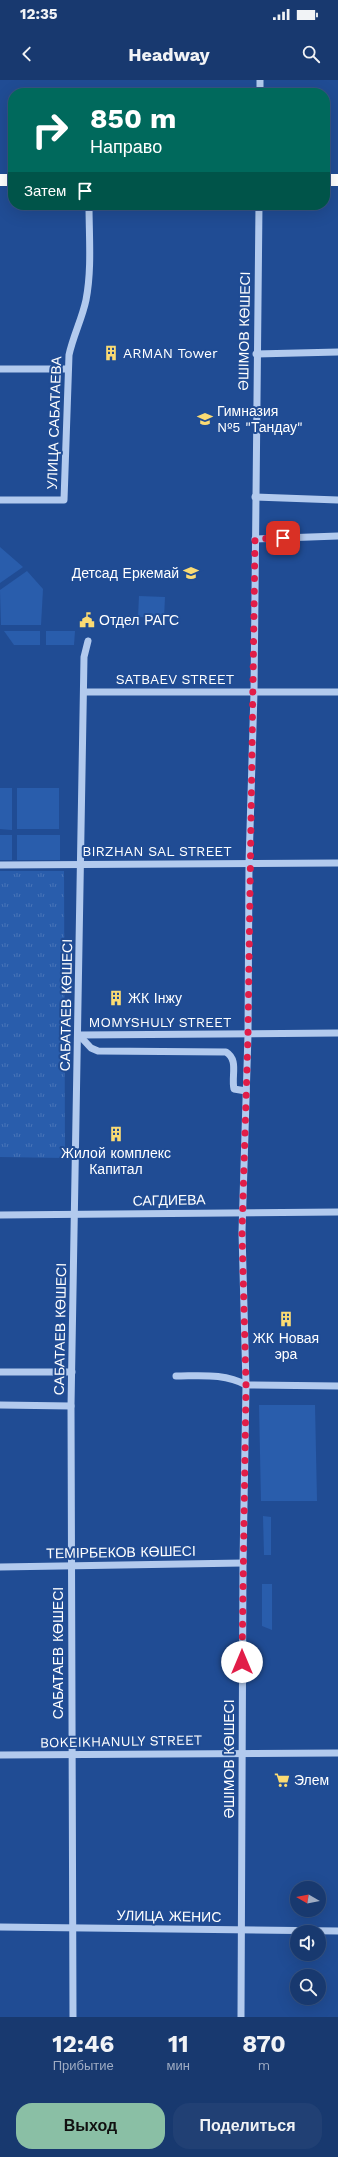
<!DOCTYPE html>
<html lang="ru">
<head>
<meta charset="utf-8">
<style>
  body { margin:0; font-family:"Work Sans",sans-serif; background:#214074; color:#f1f3f6; height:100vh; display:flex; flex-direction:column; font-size:15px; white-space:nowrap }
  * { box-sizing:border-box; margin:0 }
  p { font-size:13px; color:#9facc3 }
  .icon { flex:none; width:22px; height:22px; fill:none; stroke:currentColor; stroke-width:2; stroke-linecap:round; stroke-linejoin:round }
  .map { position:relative; height:1937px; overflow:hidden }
  .drawer { display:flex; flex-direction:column; background:#18396f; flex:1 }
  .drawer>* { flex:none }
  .hud { position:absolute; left:8px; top:8px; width:322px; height:122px; border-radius:16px; box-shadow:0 4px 16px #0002,0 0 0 1px #365382; background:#00695c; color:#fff; overflow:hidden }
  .needle { width:26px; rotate:279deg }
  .controls { position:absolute; left:290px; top:1801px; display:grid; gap:8px }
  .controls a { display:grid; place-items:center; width:36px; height:36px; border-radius:50%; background:#18396f; box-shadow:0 4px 16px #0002,0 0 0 1px #365382; font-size:20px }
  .pin { position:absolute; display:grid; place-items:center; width:34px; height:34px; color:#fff; margin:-17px; border-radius:8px; box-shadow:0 2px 6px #0006 }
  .me { position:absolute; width:44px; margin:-22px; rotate:0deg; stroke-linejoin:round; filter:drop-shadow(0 0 3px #0008) }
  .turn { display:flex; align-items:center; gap:14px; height:84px; padding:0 16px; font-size:18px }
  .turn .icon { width:52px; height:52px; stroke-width:2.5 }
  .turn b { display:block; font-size:28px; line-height:34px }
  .then { display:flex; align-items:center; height:38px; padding:0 16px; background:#0003; gap:8px; font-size:15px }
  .eta { display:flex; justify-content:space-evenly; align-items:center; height:68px; text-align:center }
  .eta b { font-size:24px; font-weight:700; line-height:28px }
  .button { display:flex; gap:8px; margin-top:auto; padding:8px 16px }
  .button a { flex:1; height:46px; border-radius:16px; background:#8abfa5; color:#111; font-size:16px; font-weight:700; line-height:46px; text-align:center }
  .button a+a { background:#214074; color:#f1f3f6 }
  .status { display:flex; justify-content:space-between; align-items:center; height:28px; padding:0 20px; background:#18396f; direction:ltr }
  .status svg { height:11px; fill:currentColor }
  header { display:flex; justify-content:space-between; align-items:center; height:52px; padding:0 16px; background:#18396f; font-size:18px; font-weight:700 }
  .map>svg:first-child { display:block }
  .grass { fill:#295dac }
  .park { fill:url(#park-tufts) }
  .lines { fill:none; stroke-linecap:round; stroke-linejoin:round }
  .minor { stroke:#b2caee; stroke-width:7 }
  .highway { stroke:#fff; stroke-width:12 }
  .route { stroke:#e11d48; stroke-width:7; stroke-dasharray:0 12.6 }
  .labels { text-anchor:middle; stroke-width:4; stroke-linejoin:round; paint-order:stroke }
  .street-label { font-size:14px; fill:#fff; stroke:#204c94 }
  .poi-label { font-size:14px; fill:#fff; stroke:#204c94; text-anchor:start }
</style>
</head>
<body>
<div class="status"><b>12:35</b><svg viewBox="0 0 49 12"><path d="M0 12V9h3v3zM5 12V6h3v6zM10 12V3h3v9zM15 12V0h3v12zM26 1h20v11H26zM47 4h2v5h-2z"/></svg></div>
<header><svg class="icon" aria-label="back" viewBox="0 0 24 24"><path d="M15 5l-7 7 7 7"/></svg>Headway<svg class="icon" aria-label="search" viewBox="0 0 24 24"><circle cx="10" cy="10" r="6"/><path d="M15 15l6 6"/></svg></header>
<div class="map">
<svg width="338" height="1937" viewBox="0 0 338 1937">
  <defs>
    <pattern id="park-tufts" width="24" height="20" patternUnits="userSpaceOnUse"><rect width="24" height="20" fill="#295dac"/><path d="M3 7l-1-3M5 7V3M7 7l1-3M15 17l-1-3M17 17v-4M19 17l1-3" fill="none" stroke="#4975b8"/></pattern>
  </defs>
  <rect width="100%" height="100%" fill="#204c94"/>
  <g class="grass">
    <polygon points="0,467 23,487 0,503"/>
    <polygon points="27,491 43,509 41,545 1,545 0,510"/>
    <polygon points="139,516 165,517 164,538 138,537"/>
    <polygon points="4,551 40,551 40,565 14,565"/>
    <polygon points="46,551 75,551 74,565 46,565"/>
    <polygon points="0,708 12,708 12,750 0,749"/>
    <rect x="17" y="708" width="42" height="41"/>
    <rect x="0" y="755" width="12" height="25"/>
    <rect x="17" y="755" width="43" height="25"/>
    <polygon points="259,1325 315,1325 317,1421 261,1421"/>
    <polygon points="263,1436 271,1437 271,1475 264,1475"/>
    <polygon points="262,1504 272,1504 272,1550 262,1546"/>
  </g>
  <polygon class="park" points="0,791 64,791 65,1078 0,1077"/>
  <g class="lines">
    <g class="minor">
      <polyline points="260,13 260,0"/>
      <polyline points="256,274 338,272"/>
      <polyline points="0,289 68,289"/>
      <polyline points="255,417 338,420"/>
      <path d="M 0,420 L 64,420 L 69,275 C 73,256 82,239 86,220 C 92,189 89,156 89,125"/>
      <polyline points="255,459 338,456"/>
      <polyline points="84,612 338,612"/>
      <polyline points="0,785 338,783"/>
      <polyline points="79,955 338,953"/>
      <path d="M 79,955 L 91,968 L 98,971 L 226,972 C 239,980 231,996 234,1009 L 246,1011"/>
      <polyline points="0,1135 338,1132"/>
      <polyline points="0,1292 72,1292"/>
      <path d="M 176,1296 C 200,1296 225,1293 246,1305 L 338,1306"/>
      <polyline points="0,1325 71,1326"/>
      <polyline points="0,1487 243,1483"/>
      <polyline points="0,1675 338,1673"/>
      <polyline points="0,1847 338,1851"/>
      <polyline points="73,1937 71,1326 84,577 88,561"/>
      <polyline points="241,1937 243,1483 246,1305 242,1152 248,954 249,784 254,612 259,125"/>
    </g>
    <g class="highway">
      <polyline points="0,100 13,100"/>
      <polyline points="325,100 338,100"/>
    </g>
  </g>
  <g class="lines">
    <polyline class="route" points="242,1582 246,1305 242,1152 248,954 255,459 283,458"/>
  </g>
  <defs>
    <g id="building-bare" transform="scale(1.2)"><path d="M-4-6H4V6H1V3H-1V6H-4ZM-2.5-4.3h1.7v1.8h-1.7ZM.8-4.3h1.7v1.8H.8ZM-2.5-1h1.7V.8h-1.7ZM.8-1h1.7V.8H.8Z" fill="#fbdb73" stroke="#204c94" stroke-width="2.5" paint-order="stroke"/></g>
    <g id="school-bare" transform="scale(1.2)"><path d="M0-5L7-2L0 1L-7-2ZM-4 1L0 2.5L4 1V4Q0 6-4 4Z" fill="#fbdb73" stroke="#204c94" stroke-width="2.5" paint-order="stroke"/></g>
    <g id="civic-bare" transform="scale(1.2)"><path d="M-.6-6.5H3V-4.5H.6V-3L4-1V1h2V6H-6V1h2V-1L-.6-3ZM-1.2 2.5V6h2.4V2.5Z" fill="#fbdb73" stroke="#204c94" stroke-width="2.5" paint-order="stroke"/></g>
    <g id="supermarket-bare" transform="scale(1.2)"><path d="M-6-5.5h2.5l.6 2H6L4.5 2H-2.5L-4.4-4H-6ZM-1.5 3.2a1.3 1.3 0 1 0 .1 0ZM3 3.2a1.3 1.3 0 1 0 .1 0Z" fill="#fbdb73" stroke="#204c94" stroke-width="2.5" paint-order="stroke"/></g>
  </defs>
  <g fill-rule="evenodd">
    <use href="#building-bare" x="111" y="273"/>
    <use href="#school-bare" x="205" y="339"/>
    <use href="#school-bare" x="191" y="493"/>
    <use href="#civic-bare" x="87" y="540"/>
    <use href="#building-bare" x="116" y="918"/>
    <use href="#building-bare" x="116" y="1054"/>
    <use href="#building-bare" x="286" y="1239"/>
    <use href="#supermarket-bare" x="282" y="1700"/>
  </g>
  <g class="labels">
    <g class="street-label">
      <text transform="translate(244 251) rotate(-89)" y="5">ӘШІМОВ КӨШЕСІ</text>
      <text transform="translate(54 343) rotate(-88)" y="5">УЛИЦА САБАТАЕВА</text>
      <text x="175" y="604">SATBAEV STREET</text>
      <text x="157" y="776">BIRZHAN SAL STREET</text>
      <text transform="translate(66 925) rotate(-89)" y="5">САБАТАЕВ КӨШЕСІ</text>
      <text x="160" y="947">MOMYSHULY STREET</text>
      <text transform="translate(169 1120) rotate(-1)" y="5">САГДИЕВА</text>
      <text transform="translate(60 1249) rotate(-89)" y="5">САБАТАЕВ КӨШЕСІ</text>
      <text transform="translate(121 1472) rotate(-1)" y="5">ТЕМІРБЕКОВ КӨШЕСІ</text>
      <text transform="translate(58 1573) rotate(-90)" y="5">САБАТАЕВ КӨШЕСІ</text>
      <text transform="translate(121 1661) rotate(-1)" y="5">BOKEIKHANULY STREET</text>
      <text transform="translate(229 1679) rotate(-90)" y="5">ӘШІМОВ КӨШЕСІ</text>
      <text transform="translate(169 1836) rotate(1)" y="5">УЛИЦА ЖЕНИС</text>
    </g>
    <g class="poi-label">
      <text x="123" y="278">ARMAN Tower</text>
      <text x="217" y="336">Гимназия<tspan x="217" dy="16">№5 "Тандау"</tspan></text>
      <text x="179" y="498" text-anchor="end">Детсад Еркемай</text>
      <text x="99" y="545">Отдел РАГС</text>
      <text x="128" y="923">ЖК Інжу</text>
      <text x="116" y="1078" text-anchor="middle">Жилой комплекс<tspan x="116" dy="16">Капитал</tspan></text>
      <text x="286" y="1263" text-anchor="middle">ЖК Новая<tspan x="286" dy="16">эра</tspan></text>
      <text x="294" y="1705">Элем</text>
    </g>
  </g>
</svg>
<div class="controls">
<a><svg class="needle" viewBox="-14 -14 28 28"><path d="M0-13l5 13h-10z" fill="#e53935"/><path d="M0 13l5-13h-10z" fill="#9facc3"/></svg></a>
<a><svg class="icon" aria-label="sound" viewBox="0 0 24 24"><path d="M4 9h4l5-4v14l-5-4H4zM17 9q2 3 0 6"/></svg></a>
<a><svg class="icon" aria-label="search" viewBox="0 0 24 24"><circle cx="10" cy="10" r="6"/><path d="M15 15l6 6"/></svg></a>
</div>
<div class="pin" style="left:283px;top:458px;background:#d93025"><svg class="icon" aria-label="arrive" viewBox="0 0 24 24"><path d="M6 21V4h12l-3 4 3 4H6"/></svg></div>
<svg class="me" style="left:242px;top:1582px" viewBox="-20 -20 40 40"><circle r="19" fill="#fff"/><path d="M0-13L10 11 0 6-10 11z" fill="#e11d48"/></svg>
<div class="hud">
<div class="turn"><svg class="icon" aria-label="right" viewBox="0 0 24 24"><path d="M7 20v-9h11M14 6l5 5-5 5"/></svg><div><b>850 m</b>Направо</div></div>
<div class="then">Затем<svg class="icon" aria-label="arrive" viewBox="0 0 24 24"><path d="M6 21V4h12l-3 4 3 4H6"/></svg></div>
</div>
</div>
<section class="drawer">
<div class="eta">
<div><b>12:46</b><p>Прибытие</p></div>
<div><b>11</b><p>мин</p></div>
<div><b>870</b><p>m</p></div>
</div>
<div class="button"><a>Выход</a><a>Поделиться</a></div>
</section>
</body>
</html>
